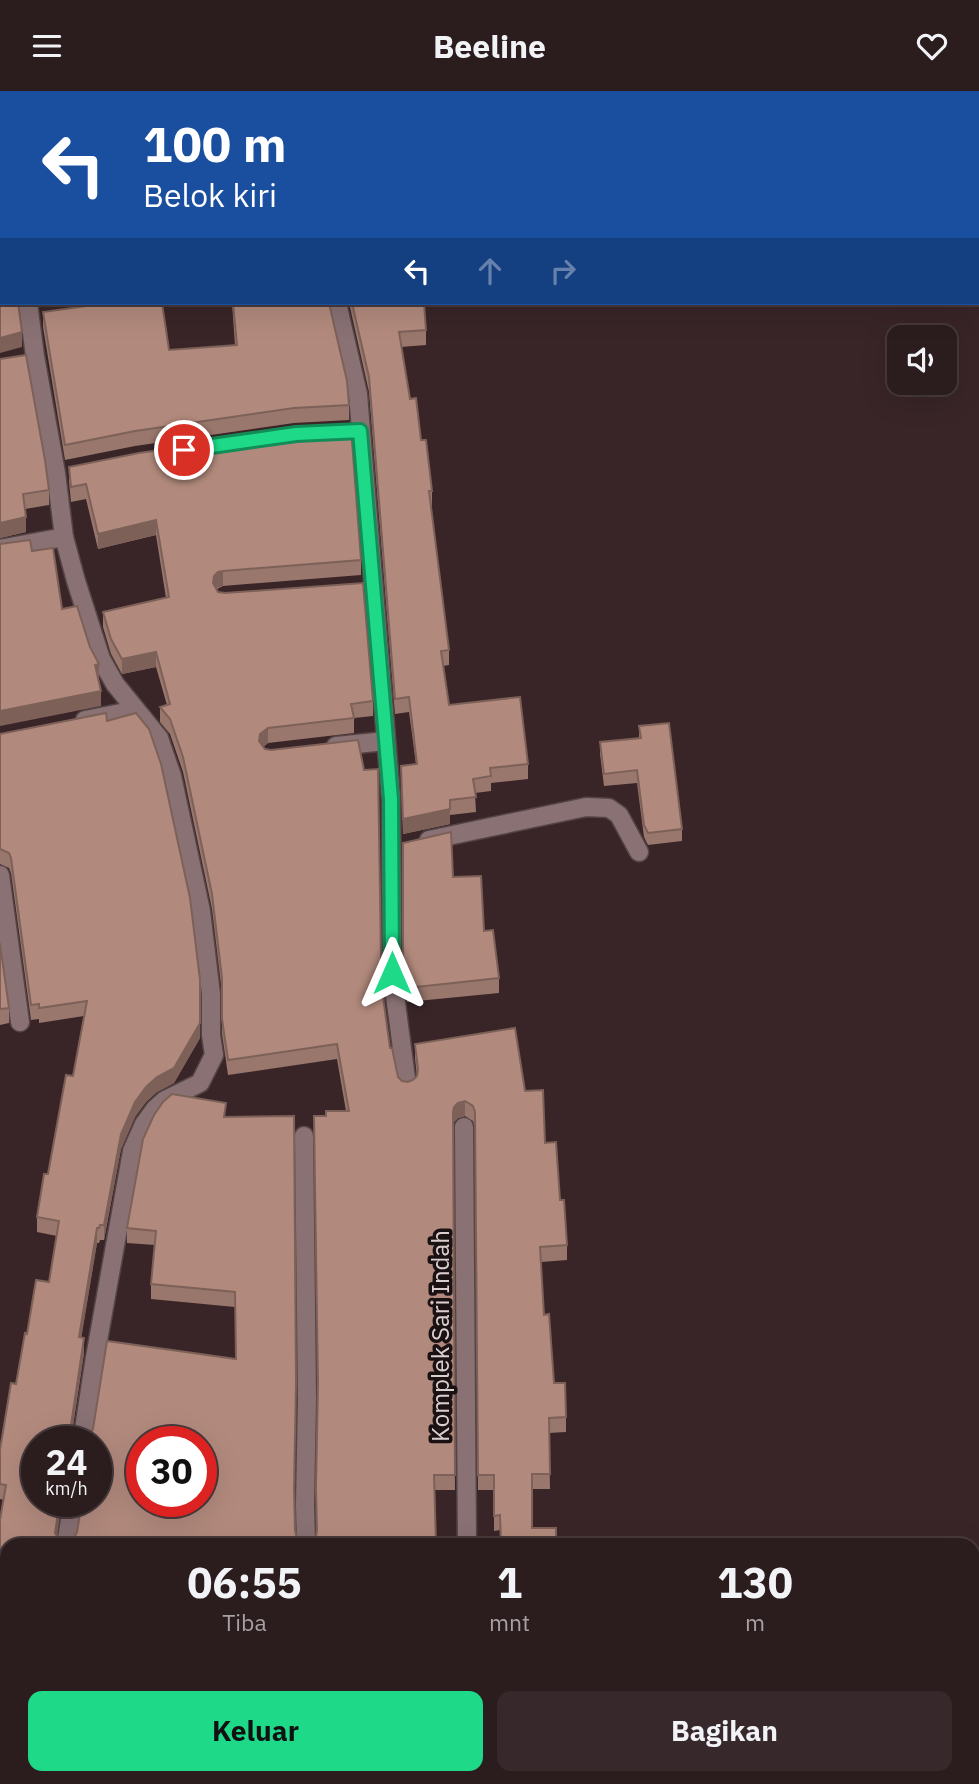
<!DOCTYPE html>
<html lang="id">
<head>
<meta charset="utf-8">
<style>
  body { margin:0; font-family:"IBM Plex Sans",sans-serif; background:#37292b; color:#f1f3f6; height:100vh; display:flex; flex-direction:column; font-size:26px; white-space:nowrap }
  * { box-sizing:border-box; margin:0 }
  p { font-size:23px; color:#a6a1a4 }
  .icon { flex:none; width:38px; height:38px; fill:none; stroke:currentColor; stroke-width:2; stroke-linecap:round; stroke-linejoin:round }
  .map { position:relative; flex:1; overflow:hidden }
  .panel { position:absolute; left:0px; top:1447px; width:980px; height:247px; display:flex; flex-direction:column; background:#2b1c1e; border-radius:21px 21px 0 0; box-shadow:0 7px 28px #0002,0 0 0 2px #473a3c }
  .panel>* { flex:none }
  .hud { position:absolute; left:0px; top:0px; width:980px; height:214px; box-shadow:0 7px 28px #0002,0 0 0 2px #473a3c; background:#1a4fa0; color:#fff; overflow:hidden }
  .controls { position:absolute; left:887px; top:234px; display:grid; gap:14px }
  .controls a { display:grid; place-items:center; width:70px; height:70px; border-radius:14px; background:#2b1c1e; box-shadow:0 7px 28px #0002,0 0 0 2px #473a3c; font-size:35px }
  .speed { position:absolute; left:21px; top:1335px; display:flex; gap:14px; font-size:35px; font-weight:700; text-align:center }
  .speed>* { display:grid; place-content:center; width:91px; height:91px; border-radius:50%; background:#2b1c1e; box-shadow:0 7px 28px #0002,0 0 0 2px #473a3c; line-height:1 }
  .speed small { font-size:18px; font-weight:400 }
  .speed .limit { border:10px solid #d22; background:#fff; color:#111 }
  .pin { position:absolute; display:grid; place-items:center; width:60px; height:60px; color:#fff; margin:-30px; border:4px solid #fff; border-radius:50%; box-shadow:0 2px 7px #0007 }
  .me { position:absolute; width:77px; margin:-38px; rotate:0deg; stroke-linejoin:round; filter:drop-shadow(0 0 5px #0008) }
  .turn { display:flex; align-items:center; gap:24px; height:147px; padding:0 28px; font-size:32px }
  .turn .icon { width:91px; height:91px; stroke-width:2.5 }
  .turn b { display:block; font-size:49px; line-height:60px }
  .lanes { display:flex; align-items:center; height:66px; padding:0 28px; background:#0003; justify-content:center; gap:35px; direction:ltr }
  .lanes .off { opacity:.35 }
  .eta { display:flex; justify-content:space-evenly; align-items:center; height:119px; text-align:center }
  .eta b { font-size:42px; font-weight:700; line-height:49px }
  .action { display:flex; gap:14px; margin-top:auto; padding:14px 28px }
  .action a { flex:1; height:80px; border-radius:14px; background:#1dd988; color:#111; font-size:28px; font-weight:700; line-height:80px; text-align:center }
  .action a+a { background:#37292b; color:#f1f3f6 }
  header { display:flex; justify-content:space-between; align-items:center; height:91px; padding:0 28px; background:#2b1c1e; font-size:32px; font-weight:700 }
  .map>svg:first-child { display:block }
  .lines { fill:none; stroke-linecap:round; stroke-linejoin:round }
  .street-casing { stroke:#544446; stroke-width:21 }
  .street { stroke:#897174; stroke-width:18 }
  .wall { fill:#99776c; fill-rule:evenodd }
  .shaded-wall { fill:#7d6158 }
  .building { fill:#b28a7d; stroke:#7d6158; stroke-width:2; fill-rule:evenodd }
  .route-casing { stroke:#138d58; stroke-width:18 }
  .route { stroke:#1dd988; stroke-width:12 }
  .labels { text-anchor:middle; stroke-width:7; stroke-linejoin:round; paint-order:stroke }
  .street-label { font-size:24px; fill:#dbcecf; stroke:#1a1113 }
</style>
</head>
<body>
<header><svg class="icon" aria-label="menu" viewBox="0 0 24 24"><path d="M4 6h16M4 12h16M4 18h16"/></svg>Beeline<svg class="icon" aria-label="heart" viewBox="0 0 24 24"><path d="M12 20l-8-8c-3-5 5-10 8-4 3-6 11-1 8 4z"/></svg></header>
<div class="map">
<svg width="979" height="1693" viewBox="0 0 979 1693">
  <rect width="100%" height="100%" fill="#392528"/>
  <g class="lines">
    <g class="street-casing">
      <g id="street">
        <polyline points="314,0 314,2"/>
        <polyline points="0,51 2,63"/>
        <polyline points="0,80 2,80"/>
        <polyline points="28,212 35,265 56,382 64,446 76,490 101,568 115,593 159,647 172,685 201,820 211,903 211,944 214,964 200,992 165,1009 155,1018 144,1033 132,1060 94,1272 82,1351"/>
        <polyline points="337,212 358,303 391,708 392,882 407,995"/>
        <polyline points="0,458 64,446"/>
        <polyline points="85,629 136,619"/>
        <polyline points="336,655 386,650"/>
        <polyline points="429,749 586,716 609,717 619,724 639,761"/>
        <polyline points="0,784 20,931"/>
        <polyline points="464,1036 467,1454"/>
        <polyline points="304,1045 307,1308 305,1413 306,1454"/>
        <polyline points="66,1454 73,1410"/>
        <polyline points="690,1693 690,1687"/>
      </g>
    </g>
    <use href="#street" class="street"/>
  </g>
  <g class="wall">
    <polygon points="232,212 329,212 349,314 349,329 294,332 135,355 65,369 43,236 43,221 169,259 235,254"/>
    <polygon points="349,212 432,212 432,213 424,214 426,239 426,254 401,256 410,308 421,349 432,400 432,415 431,415 449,559 449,574 443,575 449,614 528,673 528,688 491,692 491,700 475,702 476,721 450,724 450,733 403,743 401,690 416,673 409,621 395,623 369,301"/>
    <polygon points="0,268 49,399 49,414 25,418 26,441 0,447"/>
    <path d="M 69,376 L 361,469 L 361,484 L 223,495 L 217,498 L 218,501 L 373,610 L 373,625 L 354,627 L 354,642 L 268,652 L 263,656 L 381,867 L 385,899 L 384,914 L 390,957 L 398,986 L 402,990 L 408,991 L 413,989 L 417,985 L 415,968 L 415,953 L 525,1000 L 545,1052 L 560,1109 L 567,1154 L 567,1169 L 541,1171 L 544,1224 L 554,1292 L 566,1326 L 566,1341 L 549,1342 L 550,1398 L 532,1398 L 500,1439 L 494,1440 L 494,1399 L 478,1399 L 475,1036 L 473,1030 L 465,1025 L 458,1027 L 454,1031 L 453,1036 L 455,1399 L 435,1399 L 436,1454 L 7,1454 L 7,1687 L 15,1689 L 109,1687 L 108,1693 L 0,1693 L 4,1409 L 0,1408 L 0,1359 L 27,1243 L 49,1191 L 57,1145 L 37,1141 L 37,1126 L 73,985 L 84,925 L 39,932 L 39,928 L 31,929 L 11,782 L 9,777 L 0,773 L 0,643 L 200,947 L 174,992 L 157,1001 L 146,1011 L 135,1026 L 121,1058 L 104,1149 L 100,1149 L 99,1152 L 97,1152 L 81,1247 L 84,1262 L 72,1341 L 80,1347 L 85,1347 L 236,1268 L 235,1216 L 151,1208 L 151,1193 L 155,1154 L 127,1152 L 127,1137 L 226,1026 L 294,1404 L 295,1439 L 296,1444 L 300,1449 L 306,1450 L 311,1449 L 316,1445 L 317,1440 L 326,1025 L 346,1020 L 337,968 L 228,984 L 222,943 L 222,902 L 212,818 L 183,681 L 170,643 L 160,631 L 160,616 L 167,614 L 156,576 L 122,583 L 111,563 L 103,536 L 103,521 L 166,507 L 156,444 L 98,458 L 86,408 L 71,411 L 69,391 ZM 37,1351 L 96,1351 L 77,1441 L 74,1447 L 65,1450 L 59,1448 L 57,1445 Z"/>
    <polygon points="639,635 682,738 682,750 648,754 644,746 637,692 604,695 600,663 600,651 639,647"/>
    <polygon points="403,752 453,786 484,840 499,887 499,902 407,911 403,881"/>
    <polygon points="0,853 9,917 9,932 0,934"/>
  </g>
  <g class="shaded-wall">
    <polygon points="22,241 22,256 0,262 0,247"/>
    <polygon points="26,426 26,441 0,447 0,432"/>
    <polygon points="156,429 156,444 98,458 98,443"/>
    <polygon points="223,480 223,495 218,496 214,500 213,492 214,485 218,481"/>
    <polygon points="156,561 156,576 122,583 122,568"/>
    <polygon points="99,573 99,588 95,589 95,574"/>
    <polygon points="101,600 101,615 0,635 0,620"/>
    <polygon points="268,637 268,652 260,658 259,650 260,643"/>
    <polygon points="450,718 450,733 403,743 403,728"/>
    <polygon points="200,932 200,947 174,992 157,1001 146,1011 135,1026 121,1058 104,1149 104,1134 121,1043 135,1011 146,996"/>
    <polygon points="465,1010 465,1025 458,1027 454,1031 453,1036 453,1021 454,1016 458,1012"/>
    <polygon points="97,1137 97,1152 79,1261 79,1246"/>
    <polygon points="84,1247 84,1262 71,1349 71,1334"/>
    <polygon points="60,1410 62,1410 56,1454 55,1442"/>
  </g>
  <g class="building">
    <rect x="75" y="0" width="51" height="2"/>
    <polygon points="332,0 404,0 405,2 332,2"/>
    <polygon points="0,84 2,84 2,212 18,212 22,241 0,247"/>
    <polygon points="108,212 162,212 169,259 237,254 233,212 329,212 347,290 349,314 294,317 135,340 65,354 43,221"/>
    <polygon points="352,212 424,212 426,239 399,241 410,308 416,307 421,349 426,349 432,400 429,400 449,559 441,560 449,614 520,606 528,673 490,677 491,685 473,688 476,706 450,709 450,718 403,728 401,675 417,673 409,606 395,608 369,286"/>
    <polygon points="26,264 45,369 49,399 23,403 26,426 0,432 0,268"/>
    <path d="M 351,337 L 361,469 L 223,480 L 218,481 L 214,485 L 213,492 L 218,501 L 225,502 L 363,492 L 373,610 L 351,613 L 354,627 L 268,637 L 260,643 L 259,650 L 265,658 L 271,659 L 358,649 L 364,679 L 378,678 L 381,867 L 385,899 L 382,899 L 390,957 L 392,957 L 398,986 L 402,990 L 408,991 L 413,989 L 417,985 L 418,978 L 415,953 L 515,937 L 525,1000 L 543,999 L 545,1052 L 556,1051 L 560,1109 L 564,1109 L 567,1154 L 540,1156 L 544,1224 L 549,1223 L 554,1292 L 565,1292 L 566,1326 L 549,1327 L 550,1383 L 532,1383 L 532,1437 L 556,1437 L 556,1454 L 501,1454 L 500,1424 L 494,1425 L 494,1384 L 478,1384 L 475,1021 L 473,1015 L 465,1010 L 458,1012 L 454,1016 L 453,1021 L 455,1384 L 434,1384 L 436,1454 L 7,1454 L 7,1687 L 12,1687 L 15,1689 L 21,1689 L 24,1687 L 107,1687 L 106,1693 L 0,1693 L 0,1429 L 6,1394 L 0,1393 L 0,1359 L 11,1292 L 16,1293 L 25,1242 L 27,1243 L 36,1189 L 49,1191 L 59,1130 L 37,1126 L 44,1083 L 48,1083 L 66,984 L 73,985 L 87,910 L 39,917 L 39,913 L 31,914 L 11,767 L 9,762 L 0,758 L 0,643 L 106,622 L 107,630 L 136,622 L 149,638 L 161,673 L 190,807 L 200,889 L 200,932 L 174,977 L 157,986 L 146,996 L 135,1011 L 121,1043 L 104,1134 L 100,1134 L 99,1137 L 97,1137 L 79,1246 L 84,1247 L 71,1334 L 72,1341 L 80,1347 L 85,1347 L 90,1344 L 93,1338 L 107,1250 L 236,1268 L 235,1201 L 151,1193 L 156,1140 L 127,1137 L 143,1048 L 154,1024 L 163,1011 L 172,1003 L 226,1012 L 224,1026 L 294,1025 L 296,1293 L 294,1398 L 295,1439 L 296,1444 L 300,1449 L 306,1450 L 311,1449 L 316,1445 L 317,1439 L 316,1398 L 318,1293 L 314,1025 L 326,1025 L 326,1020 L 349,1020 L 337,953 L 228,969 L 222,928 L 222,887 L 212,803 L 183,666 L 170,628 L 160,616 L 170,613 L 156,561 L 122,568 L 111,548 L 103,521 L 169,506 L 156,429 L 98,443 L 86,393 L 71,396 L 69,376 L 139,362 L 297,339 ZM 37,1351 L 96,1351 L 96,1410 L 82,1410 L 77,1441 L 74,1447 L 65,1450 L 59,1448 L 55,1442 L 60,1410 L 37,1410 ZM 142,1351 L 201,1351 L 201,1410 L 142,1410 Z"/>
    <polygon points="30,449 32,460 53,457 62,518 77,515 90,556 99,573 95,574 101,600 0,620 0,453"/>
    <polygon points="669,632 682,738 648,742 644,734 637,679 604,683 600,651 641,647 639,635"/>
    <polygon points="451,741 453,786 481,785 484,840 493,839 499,887 407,897 403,866 403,752"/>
    <polygon points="0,853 9,917 0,918"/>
    <polygon points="244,1687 304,1687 310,1689 317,1687 462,1687 469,1689 473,1687 592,1687 592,1693 244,1693"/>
  </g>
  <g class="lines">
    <g class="route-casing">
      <polyline id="route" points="184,359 296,343 360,340 391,708 392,882"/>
    </g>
    <use href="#route" class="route"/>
  </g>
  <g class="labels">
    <g class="street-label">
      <text transform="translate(441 1245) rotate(-90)" y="8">Komplek Sari Indah</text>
    </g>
  </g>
</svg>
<div class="controls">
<a><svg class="icon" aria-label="sound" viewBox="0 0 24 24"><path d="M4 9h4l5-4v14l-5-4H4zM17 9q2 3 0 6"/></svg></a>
</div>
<div class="speed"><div>24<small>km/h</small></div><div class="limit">30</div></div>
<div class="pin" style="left:184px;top:359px;background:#d93025"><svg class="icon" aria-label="arrive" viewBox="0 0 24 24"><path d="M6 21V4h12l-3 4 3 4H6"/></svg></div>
<svg class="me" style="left:392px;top:882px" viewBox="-20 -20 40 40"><path d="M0-17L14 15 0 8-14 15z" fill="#1dd988" stroke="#fff" stroke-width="4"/></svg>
<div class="hud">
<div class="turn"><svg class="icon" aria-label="left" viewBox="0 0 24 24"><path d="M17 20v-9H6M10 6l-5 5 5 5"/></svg><div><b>100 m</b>Belok kiri</div></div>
<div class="lanes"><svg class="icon" aria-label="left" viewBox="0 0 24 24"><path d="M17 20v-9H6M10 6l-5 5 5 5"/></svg><svg class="icon off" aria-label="ahead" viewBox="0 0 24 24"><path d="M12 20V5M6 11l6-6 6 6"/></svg><svg class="icon off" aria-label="right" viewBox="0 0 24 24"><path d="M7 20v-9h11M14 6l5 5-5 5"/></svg></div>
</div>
<section class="panel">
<div class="eta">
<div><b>06:55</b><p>Tiba</p></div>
<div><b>1</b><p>mnt</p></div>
<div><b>130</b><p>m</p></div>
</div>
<div class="action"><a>Keluar</a><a>Bagikan</a></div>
</section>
</div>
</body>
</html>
